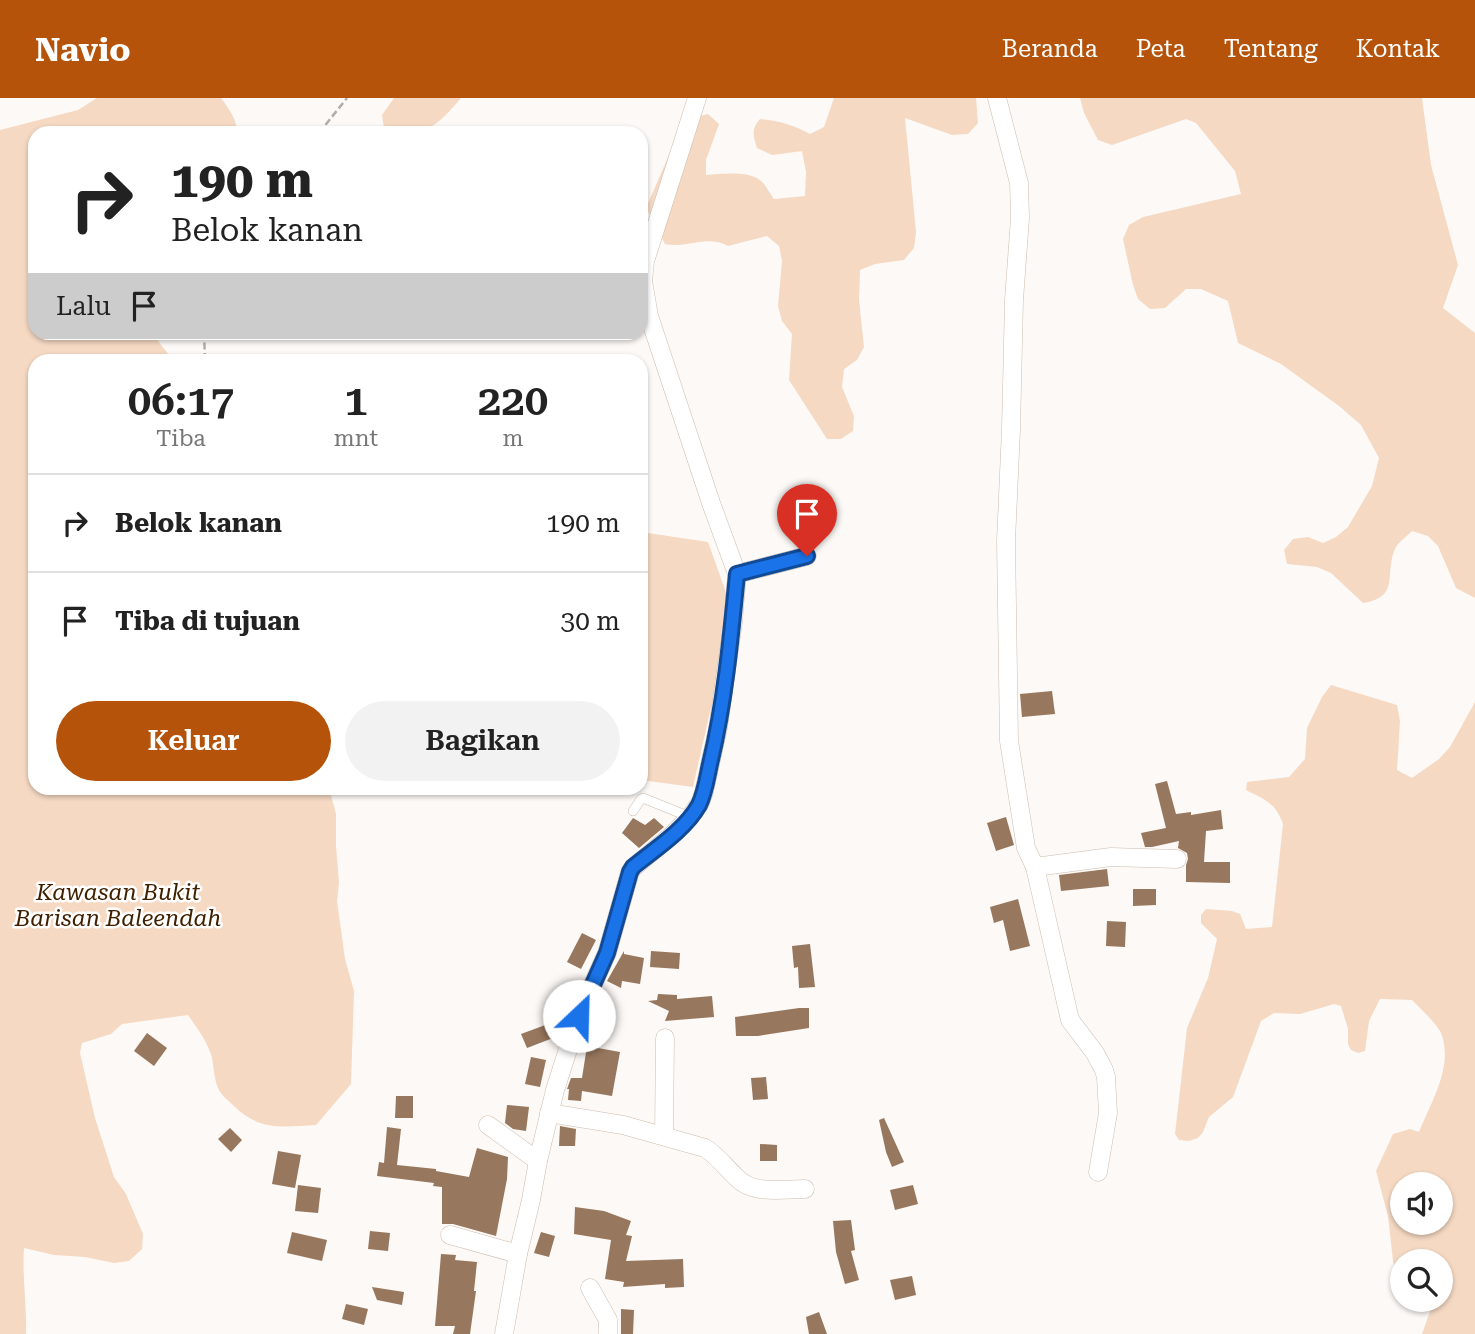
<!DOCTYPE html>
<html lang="id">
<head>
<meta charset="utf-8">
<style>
  body { margin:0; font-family:"Roboto Serif",serif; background:#f2f2f2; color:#222; height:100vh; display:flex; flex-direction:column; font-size:26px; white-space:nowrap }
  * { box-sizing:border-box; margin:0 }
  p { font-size:23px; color:#767676 }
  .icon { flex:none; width:38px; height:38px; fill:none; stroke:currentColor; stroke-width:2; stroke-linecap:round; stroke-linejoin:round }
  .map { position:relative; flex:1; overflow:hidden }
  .sheet { position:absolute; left:28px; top:256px; width:620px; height:441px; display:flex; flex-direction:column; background:#fff; border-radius:21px; box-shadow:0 2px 5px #0004 }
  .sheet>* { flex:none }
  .top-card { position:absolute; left:28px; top:28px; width:620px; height:214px; border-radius:21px; box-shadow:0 2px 5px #0004; background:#fff; color:#222; overflow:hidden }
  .fabs { position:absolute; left:1390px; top:1074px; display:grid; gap:14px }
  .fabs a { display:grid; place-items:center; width:63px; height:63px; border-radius:50%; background:#fff; box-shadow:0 2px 5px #0004; font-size:35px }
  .pin { position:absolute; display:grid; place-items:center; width:60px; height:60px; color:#fff; margin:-72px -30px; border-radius:50% 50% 50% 0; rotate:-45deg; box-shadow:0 0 7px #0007 }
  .pin .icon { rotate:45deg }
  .me { position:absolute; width:77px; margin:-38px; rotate:24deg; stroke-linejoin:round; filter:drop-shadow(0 0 5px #0008) }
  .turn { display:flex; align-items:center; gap:24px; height:147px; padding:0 28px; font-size:32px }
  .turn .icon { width:91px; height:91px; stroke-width:2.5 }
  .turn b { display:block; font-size:49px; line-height:60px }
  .then { display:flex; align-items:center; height:66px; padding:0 28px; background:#0003; gap:14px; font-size:26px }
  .eta { display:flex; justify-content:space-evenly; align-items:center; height:119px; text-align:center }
  .eta b { font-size:42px; font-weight:600; line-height:49px }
  .button { display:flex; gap:14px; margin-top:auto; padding:14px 28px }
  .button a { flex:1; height:80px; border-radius:42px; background:#b45309; color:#fff; font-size:28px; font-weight:600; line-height:80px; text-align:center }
  .button a+a { background:#f2f2f2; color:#222 }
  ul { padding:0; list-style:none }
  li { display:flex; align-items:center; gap:21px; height:98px; padding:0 28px; border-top:2px solid #e0e0e0 }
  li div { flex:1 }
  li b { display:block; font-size:26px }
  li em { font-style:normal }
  header { display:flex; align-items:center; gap:42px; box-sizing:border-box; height:98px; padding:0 35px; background:#b45309; color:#fff }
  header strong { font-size:33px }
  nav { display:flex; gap:38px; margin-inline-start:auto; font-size:24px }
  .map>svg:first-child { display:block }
  .green { fill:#f5d9c3; fill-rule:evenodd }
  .building { fill:#97775d }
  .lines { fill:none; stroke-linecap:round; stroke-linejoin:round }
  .service-casing { stroke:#cdbcae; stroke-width:10 }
  .minor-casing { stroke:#cdbcae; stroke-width:19 }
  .path { stroke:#b1ada9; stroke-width:2.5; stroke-dasharray:7 3.5; stroke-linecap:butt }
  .service { stroke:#fff; stroke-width:9 }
  .minor { stroke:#fff; stroke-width:18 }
  .route-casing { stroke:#114b97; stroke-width:18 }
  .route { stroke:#1a73e8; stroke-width:12 }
  .labels { text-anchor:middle; stroke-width:5; stroke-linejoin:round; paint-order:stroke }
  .park-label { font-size:23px; font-style:italic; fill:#412000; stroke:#fff }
</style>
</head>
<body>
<header>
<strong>Navio</strong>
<nav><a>Beranda</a><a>Peta</a><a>Tentang</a><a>Kontak</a></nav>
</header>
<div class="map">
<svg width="1475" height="1236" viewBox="0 0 1475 1236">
  <rect width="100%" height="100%" fill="#fdf9f6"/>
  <g class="green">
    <path d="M 97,0 L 221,0 C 229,11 237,21 237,35 L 35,35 L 35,234 L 157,235 L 158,243 L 173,262 L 35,262 L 35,690 L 329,690 L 336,716 L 336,748 L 339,785 L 337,803 L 345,861 L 354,893 L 351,986 L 316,1027 C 283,1029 259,1033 234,1008 C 229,1003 222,998 219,992 C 214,982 214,970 212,960 C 208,944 197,930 188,917 L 122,926 L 111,936 L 82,945 L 80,955 L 95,1020 L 114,1079 L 126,1096 L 143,1136 L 142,1151 L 129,1163 L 114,1165 L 85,1159 L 54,1157 L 24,1150 C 22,1179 27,1207 26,1236 L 0,1236 L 0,32 L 78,12 Z"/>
    <path d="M 394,0 L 461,0 C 449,14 433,33 414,35 L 384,31 L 382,17 Z"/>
    <path d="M 834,0 L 976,0 L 978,25 L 968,36 L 952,37 L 905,20 L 916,134 L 914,150 L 904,162 L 875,166 L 860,172 L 859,202 L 864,249 L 857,262 L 844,271 L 842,289 L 854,318 L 853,333 L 841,341 L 827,341 L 789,282 L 792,236 L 782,223 L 778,208 L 782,163 L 779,148 L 767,138 L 728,148 C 707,136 686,151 665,146 L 646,110 L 684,22 L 708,16 L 719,26 L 706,62 L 706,77 C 721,76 749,72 761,83 C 766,87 770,96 774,101 L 805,98 L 806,74 L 802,53 L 772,57 L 757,50 C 753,38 751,31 760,21 C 778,22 794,27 810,36 L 824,29 Z"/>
    <path d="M 1080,0 L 1422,0 L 1431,67 L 1458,167 L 1443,210 L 1475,235 L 1475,500 L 1456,490 L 1438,448 L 1428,438 L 1412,433 C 1407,438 1400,443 1396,449 C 1383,474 1402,499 1363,505 L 1331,475 L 1317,469 L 1287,466 L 1284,452 L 1293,441 L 1308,439 L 1323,445 L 1336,439 L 1348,429 L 1372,388 L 1379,360 L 1361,327 L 1339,308 L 1281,266 L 1238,245 L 1228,203 L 1201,191 L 1186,191 L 1165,210 L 1150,211 L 1138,201 L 1133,187 L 1123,141 L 1129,127 L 1143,119 L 1241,96 L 1235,73 L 1196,25 L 1186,21 L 1112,47 L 1098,42 L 1084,15 Z"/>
    <polygon points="641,434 708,444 729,503 714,596 693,689 641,682"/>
    <path d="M 1331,587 L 1397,607 L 1400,623 L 1397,672 L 1412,680 L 1439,661 L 1450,649 L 1475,604 L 1475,1236 L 1422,1236 L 1432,1208 L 1424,1202 L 1440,1202 L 1440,1164 L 1402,1164 L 1402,1182 L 1398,1178 L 1393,1163 L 1388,1118 L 1376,1073 L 1393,1036 L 1410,1031 L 1419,1034 C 1431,1004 1454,968 1441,935 C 1436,925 1420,910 1412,902 L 1380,901 L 1369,923 L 1365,953 L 1358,955 L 1351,952 L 1348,946 L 1348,931 L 1341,908 L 1334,906 L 1300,916 L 1274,915 L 1261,923 L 1233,999 L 1209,1019 L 1203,1034 L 1198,1040 L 1189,1043 L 1179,1042 L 1175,1036 L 1187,930 L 1208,880 L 1217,841 L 1201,825 L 1201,817 L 1206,811 L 1232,813 L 1240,816 L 1246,831 L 1272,829 L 1283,726 C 1275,704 1265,702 1246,692 L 1247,684 L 1289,679 L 1305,661 L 1307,630 L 1322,599 ZM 1402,1087 L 1440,1087 L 1440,1125 L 1402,1125 Z"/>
  </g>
  <g class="building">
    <polygon points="1052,593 1055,616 1022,619 1020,596"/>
    <polygon points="1167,683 1176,716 1191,714 1191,717 1221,712 1223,731 1206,733 1204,764 1230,764 1230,785 1186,784 1186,767 1188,761 1187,755 1178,750 1179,743 1152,749 1145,749 1141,735 1166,730 1155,686"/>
    <polygon points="1006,719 1014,747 996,753 987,725"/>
    <polygon points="633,720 645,727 654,720 664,729 639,750 622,735"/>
    <polygon points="1107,771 1109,788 1061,793 1059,777"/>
    <polygon points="1133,791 1156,791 1156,807 1133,808"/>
    <polygon points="1018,801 1030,848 1010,853 1003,822 994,825 990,809"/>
    <polygon points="1107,823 1126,824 1125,849 1106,848"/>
    <polygon points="582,835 596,842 581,871 567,864"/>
    <polygon points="810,846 815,889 799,890 798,869 794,870 792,848"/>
    <polygon points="624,853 624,856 644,860 640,886 622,883 621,890 607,883"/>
    <polygon points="651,853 680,855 679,871 650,869"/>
    <polygon points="658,896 677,897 677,901 712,898 714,919 665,923 669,913 648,903 657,902"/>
    <polygon points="799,910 809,910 809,930 758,938 736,938 735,919"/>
    <polygon points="548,926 553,940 527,950 521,936"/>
    <polygon points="147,935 167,950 154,968 134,953"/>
    <polygon points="587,948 620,954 612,998 582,993 581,1003 568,1002 569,991 567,991 571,980 582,980"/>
    <polygon points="531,959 546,962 540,989 525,986"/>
    <polygon points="766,979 768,1001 753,1002 751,980"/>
    <polygon points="396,998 413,998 413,1020 395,1020"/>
    <polygon points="507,1007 529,1009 526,1033 513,1031 505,1025"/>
    <polygon points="884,1020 904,1064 892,1069 886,1054 879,1022"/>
    <polygon points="560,1028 576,1031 575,1048 559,1048"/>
    <polygon points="387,1029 401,1031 397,1067 436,1071 436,1073 469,1079 477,1050 508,1059 507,1081 496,1138 453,1126 442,1126 442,1089 433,1088 434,1085 377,1078 379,1064 384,1065"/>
    <polygon points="230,1030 242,1042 231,1054 218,1041"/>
    <polygon points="760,1046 777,1047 777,1063 760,1063"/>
    <polygon points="278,1053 301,1057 295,1090 272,1086"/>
    <polygon points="298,1087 321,1090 318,1115 295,1113"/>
    <polygon points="913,1087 918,1106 895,1112 890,1092"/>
    <polygon points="575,1109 604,1113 631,1123 626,1137 632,1138 626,1163 683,1161 684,1189 665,1190 665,1186 623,1189 624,1184 605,1181 611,1142 574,1136"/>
    <polygon points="851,1122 855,1152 851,1153 859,1182 845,1186 836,1154 833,1123"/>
    <polygon points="370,1133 390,1135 388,1153 368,1151"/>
    <polygon points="292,1134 327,1142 322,1163 287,1155"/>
    <polygon points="541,1134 555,1138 549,1159 534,1155"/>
    <polygon points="441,1156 456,1157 455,1162 477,1164 474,1193 476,1193 470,1236 453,1236 455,1228 435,1228"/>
    <polygon points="912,1178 916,1197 895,1202 890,1182"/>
    <polygon points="372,1189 404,1194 402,1207 377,1202"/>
    <polygon points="346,1206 368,1211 364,1227 342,1221"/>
    <polygon points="621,1211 634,1212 633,1236 621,1236"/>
    <polygon points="819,1214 827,1236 809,1236 806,1219"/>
  </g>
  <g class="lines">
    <g class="service-casing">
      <polyline id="service" points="633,713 641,701 643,700 690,719"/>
    </g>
    <g class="minor-casing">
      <g id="minor">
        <polyline points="997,0 1019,85 1020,120 1014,202 1011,331 1006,443 1009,643 1026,750 1035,769 1111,759 1177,761"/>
        <polyline points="737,476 807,458"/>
        <polyline points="1035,769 1070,922 1095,955 1104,972 1106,979 1108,1015 1098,1074"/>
        <path d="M 549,1015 L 623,1027 L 705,1050 C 718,1058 726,1070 737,1080 C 753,1097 783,1091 805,1091"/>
        <polyline points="488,1027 538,1063"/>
        <polyline points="664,1038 665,940"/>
        <polyline points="450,1137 518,1156"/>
        <polyline points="590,1190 608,1222 608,1236"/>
        <polyline points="504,1236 518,1156 531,1102 538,1063 555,992 579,917 607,855 630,774 633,770 672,737 690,719 700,705 704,694 718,630 733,524 737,476 711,405 649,218 643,183 645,163 697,0"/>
      </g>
    </g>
    <g class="path">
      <polyline points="319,35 347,0"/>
      <polyline points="204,234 205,262"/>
    </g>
    <use href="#service" class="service"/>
    <use href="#minor" class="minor"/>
  </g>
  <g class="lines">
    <g class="route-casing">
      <path id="route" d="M 579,918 L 607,855 L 630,774 L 633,769 C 655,751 684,733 699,707 C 705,695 707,680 710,666 C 725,604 731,539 737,476 L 807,458"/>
    </g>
    <use href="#route" class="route"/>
  </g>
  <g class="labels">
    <g class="park-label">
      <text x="118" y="802">Kawasan Bukit<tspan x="118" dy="26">Barisan Baleendah</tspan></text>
    </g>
  </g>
</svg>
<div class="fabs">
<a><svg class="icon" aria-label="sound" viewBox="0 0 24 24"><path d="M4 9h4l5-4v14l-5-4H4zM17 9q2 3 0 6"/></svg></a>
<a><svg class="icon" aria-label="search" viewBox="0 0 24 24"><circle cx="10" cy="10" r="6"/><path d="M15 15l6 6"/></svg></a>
</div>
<div class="pin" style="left:807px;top:458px;background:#d93025"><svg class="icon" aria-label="arrive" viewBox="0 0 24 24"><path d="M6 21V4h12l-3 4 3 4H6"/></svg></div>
<svg class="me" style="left:579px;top:918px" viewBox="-20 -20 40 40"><circle r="19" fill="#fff"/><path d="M0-13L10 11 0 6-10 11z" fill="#1a73e8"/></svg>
<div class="top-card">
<div class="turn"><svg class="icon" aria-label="right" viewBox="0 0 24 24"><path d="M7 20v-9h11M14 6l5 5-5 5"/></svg><div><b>190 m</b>Belok kanan</div></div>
<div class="then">Lalu<svg class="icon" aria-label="arrive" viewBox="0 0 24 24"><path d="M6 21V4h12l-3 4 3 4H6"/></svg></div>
</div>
<section class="sheet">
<div class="eta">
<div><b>06:17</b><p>Tiba</p></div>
<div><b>1</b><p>mnt</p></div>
<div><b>220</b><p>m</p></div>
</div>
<ul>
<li><svg class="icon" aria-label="right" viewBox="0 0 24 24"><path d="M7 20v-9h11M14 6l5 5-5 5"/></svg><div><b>Belok kanan</b></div><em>190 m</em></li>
<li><svg class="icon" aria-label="arrive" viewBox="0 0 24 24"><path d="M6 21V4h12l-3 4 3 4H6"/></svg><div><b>Tiba di tujuan</b></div><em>30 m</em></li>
</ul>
<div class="button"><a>Keluar</a><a>Bagikan</a></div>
</section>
</div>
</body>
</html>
